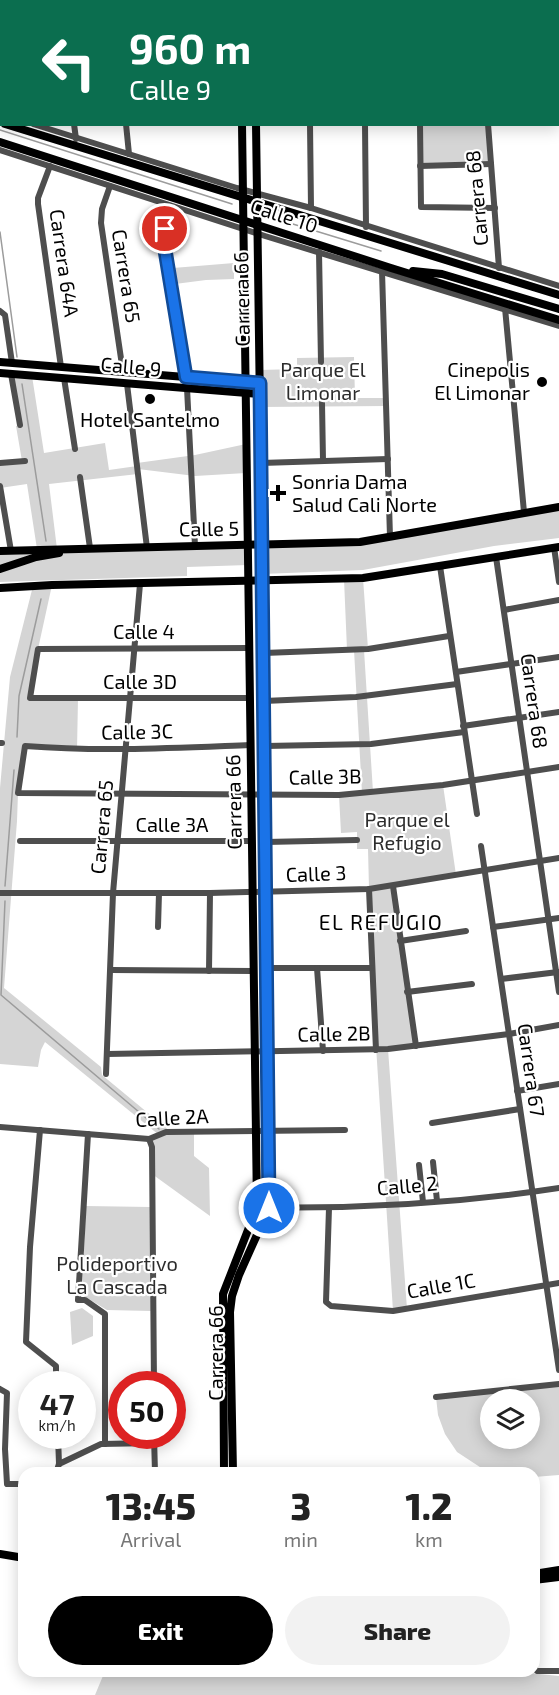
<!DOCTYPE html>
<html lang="en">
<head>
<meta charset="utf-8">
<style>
  body { margin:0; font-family:"Exo 2",sans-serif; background:#f2f2f2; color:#222; height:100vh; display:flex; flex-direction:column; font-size:22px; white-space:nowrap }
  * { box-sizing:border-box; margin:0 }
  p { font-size:20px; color:#767676 }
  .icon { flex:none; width:33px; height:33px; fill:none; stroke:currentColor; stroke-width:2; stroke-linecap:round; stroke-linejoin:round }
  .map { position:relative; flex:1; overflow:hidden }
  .sheet { position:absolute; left:18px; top:1467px; width:522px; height:210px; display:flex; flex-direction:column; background:#fff; border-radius:18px; box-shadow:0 3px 15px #0003 }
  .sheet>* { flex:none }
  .guide { position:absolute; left:0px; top:0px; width:560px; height:126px; box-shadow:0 3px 15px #0003; background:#0b6e4f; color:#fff; overflow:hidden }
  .buttons { position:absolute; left:480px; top:1389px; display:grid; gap:12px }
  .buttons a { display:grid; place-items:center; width:60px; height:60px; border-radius:50%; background:#fff; box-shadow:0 3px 15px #0003; font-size:30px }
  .speed { position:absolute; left:18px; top:1371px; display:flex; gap:12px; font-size:30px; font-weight:700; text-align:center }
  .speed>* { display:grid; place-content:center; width:78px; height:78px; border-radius:50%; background:#fff; box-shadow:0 3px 15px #0003; line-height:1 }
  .speed small { font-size:15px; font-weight:400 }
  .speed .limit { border:9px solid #d22; background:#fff; color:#111 }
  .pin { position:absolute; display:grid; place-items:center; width:51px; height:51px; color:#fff; margin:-26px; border:3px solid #fff; border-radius:50%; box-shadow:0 2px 6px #0007 }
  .me { position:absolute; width:66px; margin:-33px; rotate:0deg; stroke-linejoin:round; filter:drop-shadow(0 0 4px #0008) }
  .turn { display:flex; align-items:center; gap:21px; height:126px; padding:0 30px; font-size:27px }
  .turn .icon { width:78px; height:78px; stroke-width:2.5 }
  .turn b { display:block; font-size:42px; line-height:51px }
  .eta { display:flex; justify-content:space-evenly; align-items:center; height:102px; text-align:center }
  .eta b { font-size:36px; font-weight:800; line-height:42px }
  .button { display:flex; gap:12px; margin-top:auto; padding:12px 30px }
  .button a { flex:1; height:69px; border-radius:36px; background:#000; color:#fff; font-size:24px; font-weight:800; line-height:69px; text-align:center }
  .button a+a { background:#f2f2f2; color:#222 }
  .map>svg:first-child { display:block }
  .green { fill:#d5d5d5; fill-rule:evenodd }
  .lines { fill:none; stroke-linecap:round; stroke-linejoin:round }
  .stream { stroke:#9c9c9c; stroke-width:1.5 }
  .minor { stroke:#4e4e4e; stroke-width:6 }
  .major { stroke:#000; stroke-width:8 }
  .route-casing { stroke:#114b97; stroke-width:15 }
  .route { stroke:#1a73e8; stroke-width:10 }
  .poi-dot { fill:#000; stroke:#fff; stroke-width:2 }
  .labels { text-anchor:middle; stroke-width:4.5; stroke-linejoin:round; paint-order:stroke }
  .street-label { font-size:20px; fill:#000; stroke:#fff }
  .park-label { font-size:20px; fill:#2c2c2c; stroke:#fff }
  .poi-label { font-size:20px; fill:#000; stroke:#fff; text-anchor:end }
  .neighbourhood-label { font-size:21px; letter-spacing:1.5px; fill:#000; stroke:#fff }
</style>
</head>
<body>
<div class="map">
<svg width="559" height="1695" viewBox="0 0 559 1695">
  <rect width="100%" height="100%" fill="#fff"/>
  <g class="green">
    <polygon points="420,125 488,125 491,164 420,166"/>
    <polygon points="234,263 234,279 206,280 175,284 173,268"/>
    <polygon points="354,357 355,398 386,398 386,406 260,407 260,370 297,369 297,358"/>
    <polygon points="11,374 32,376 44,453 105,443 109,470 137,466 137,463 195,455 246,444 246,473 195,476 138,469 138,474 49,484 57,549 247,545 248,565 187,567 187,576 0,582 0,551 37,549 27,484 0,488 0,463 22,461 16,426 19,425"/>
    <polygon points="559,507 559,538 494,546 363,570 262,574 262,545 360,542"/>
    <polygon points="363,578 368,649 364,650 373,792 443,785 456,875 393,886 416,1046 388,1049 407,1309 393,1311 371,968 368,849 357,849 357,832 341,833 339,795 362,793 354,650 347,650 344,579"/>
    <polygon points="52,585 38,649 30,697 78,698 77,750 25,746 18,793 17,821 4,988 101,1067 102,1075 171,1132 194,1132 194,1156 209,1168 210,1216 152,1174 149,1139 159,1135 45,1042 41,1050 38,1067 0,1064 0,788 10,677 33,586"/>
    <polygon points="86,1206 150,1207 151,1311 107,1310 82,1295"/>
    <polygon points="82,1308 93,1316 93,1336 72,1345 70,1312"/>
    <path d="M 559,1384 L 559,1475 L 534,1477 L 534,1473 L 489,1473 L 457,1452 L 445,1434 L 438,1415 L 436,1397 ZM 490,1400 L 530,1400 L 530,1438 L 490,1438 Z"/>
    <polygon points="105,1671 510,1671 559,1676 559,1695 95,1695"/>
  </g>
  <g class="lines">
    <g class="stream">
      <polyline points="0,130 232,204"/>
      <polyline points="270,217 381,251"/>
      <polyline points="0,232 17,357"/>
      <polyline points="22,384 46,541"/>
      <polyline points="17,737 19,696 41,599"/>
      <polyline points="5,886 14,770"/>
      <polyline points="5,901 1,995 159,1129"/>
    </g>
    <g class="minor">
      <polyline points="1,0 2,2"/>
      <polyline points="53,0 53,2"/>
      <polyline points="106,0 106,2"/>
      <polyline points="175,0 175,2"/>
      <polyline points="308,0 308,2"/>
      <polyline points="364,0 364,2"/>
      <polyline points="478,0 478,2"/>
      <polyline points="0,114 2,115"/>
      <polyline points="33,124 237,188 311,208 559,286"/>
      <polyline points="74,124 76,139"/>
      <polyline points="126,124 129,154"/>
      <polyline points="310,124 311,208"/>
      <polyline points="365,124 366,227"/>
      <polyline points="420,124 421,207 495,208"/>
      <polyline points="488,124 499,268"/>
      <polyline points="0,150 265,236 559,326"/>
      <polyline points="50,166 38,198 38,204 61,367"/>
      <polyline points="420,166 491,164"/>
      <polyline points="110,186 102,209 101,223 123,372"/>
      <polyline points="173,207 165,229 164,244 186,377"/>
      <polyline points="319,252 321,362"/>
      <polyline points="382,271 390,537"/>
      <polyline points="505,308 524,512"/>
      <polyline points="0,311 5,315 12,363"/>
      <polyline points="11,374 20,425"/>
      <polyline points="64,378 75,449"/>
      <polyline points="127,384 147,548"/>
      <polyline points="187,388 195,546"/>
      <polyline points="322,403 323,461"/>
      <polyline points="0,463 25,461"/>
      <polyline points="261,463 388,459"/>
      <polyline points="80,477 90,548"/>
      <polyline points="0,486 11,551"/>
      <polyline points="554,547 559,582"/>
      <polyline points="496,557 559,992"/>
      <polyline points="440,566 477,814"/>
      <polyline points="504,610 559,600"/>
      <polyline points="249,648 38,649 30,698 250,698"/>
      <polyline points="264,653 368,649 449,636"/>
      <polyline points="456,672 559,657"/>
      <polyline points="264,701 356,697 457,684"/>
      <polyline points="463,726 559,712"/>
      <polyline points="0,743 2,743"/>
      <path d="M 250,745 C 173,748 102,752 25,746 L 18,793 L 339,795 L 443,785 L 559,767"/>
      <polyline points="265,746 371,744 464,732"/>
      <polyline points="20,841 251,841"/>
      <polyline points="266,842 357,840"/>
      <polyline points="481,846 559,1370"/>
      <polyline points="393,886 416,1046"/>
      <polyline points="369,889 376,1050"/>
      <polyline points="0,893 210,893 369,889 559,858"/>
      <polyline points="158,927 159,893"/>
      <polyline points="493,927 559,918"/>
      <polyline points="400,941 466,931"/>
      <polyline points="268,968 371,968"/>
      <polyline points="317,968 323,1051"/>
      <polyline points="111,970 253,971"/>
      <polyline points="209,971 210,893"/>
      <polyline points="501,979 558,972"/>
      <polyline points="407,992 472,984"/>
      <polyline points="107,1054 388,1049 509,1034 559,1025"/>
      <polyline points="106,1074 113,893 140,584"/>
      <polyline points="517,1091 559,1084"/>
      <polyline points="432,1123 520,1109"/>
      <polyline points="0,1127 149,1139 166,1132 345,1130"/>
      <polyline points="40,1130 30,1247 26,1342 56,1366 56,1384"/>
      <polyline points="88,1134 78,1300 85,1300 105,1314 105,1444"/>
      <polyline points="149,1139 152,1147 154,1384"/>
      <polyline points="433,1162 437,1201"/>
      <polyline points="419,1165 423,1202"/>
      <path d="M 257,1207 C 355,1209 461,1203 559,1188"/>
      <polyline points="329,1208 326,1302 331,1306 393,1311 559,1283"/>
      <polyline points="0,1389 7,1393 5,1449 7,1484 24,1484"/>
      <polyline points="436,1397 559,1384"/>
      <polyline points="154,1436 155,1473"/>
      <polyline points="59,1464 101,1444 154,1443"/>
      <polyline points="56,1473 59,1464 58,1436"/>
      <polyline points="534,1652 534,1656"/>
      <polyline points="534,1668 537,1671 559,1671"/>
    </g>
    <g class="major">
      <polyline points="240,0 240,2"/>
      <polyline points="255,0 255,2"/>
      <polyline points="5,124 559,295"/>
      <polyline points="0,142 391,268 559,320"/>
      <polyline points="413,271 442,274 559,309"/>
      <polyline points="0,362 260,383"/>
      <polyline points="0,373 260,394"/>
      <polyline points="0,551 360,542 559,507"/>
      <polyline points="0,569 36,557 59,553"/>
      <polyline points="0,588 52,585 363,578 559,547"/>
      <polyline points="224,1473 223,1294 257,1207 242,124"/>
      <polyline points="233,1473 230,1312 232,1296 239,1275 269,1208 269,1051 256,124"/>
      <polyline points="0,1554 24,1558"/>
      <polyline points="534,1574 559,1570"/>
      <polyline points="534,1580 559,1577"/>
    </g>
  </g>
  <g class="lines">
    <g class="route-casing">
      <polyline id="route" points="165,229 164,244 186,377 260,383 269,1208"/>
    </g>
    <use href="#route" class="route"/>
  </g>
  <g class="poi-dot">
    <circle cx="542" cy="382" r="6"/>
    <circle cx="150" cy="399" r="6"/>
    <path d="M275 484h6v6h6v6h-6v6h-6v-6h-6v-6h6z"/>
  </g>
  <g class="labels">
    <g class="street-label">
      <text transform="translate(477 198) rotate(-95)" y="7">Carrera 68</text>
      <text transform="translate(284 216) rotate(18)" y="7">Calle 10</text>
      <text transform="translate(64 263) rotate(82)" y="7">Carrera 64A</text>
      <text transform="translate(126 276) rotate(81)" y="7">Carrera 65</text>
      <text transform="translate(242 299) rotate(-91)" y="7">Carrera 66</text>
      <text transform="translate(131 367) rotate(5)" y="7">Calle 9</text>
      <text transform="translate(209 529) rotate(-1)" y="7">Calle 5</text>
      <text x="144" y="639">Calle 4</text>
      <text x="140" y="689">Calle 3D</text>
      <text transform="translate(534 701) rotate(82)" y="7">Carrera 68</text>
      <text transform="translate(137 732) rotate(-1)" y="7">Calle 3C</text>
      <text transform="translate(325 777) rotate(-1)" y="7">Calle 3B</text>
      <text transform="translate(234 802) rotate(-91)" y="7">Carrera 66</text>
      <text x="172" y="832">Calle 3A</text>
      <text transform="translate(102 827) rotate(-85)" y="7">Carrera 65</text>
      <text transform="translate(316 874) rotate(-2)" y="7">Calle 3</text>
      <text transform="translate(334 1034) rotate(-1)" y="7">Calle 2B</text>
      <text transform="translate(531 1070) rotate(82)" y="7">Carrera 67</text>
      <text transform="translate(172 1118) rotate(-3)" y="7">Calle 2A</text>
      <text transform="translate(407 1186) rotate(-5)" y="7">Calle 2</text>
      <text transform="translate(441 1286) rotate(-10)" y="7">Calle 1C</text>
      <text transform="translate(216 1353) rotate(-90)" y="7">Carrera 66</text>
    </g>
    <g class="park-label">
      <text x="323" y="377">Parque El<tspan x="323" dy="23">Limonar</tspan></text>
      <text x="407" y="827">Parque el<tspan x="407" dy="23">Refugio</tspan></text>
      <text x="117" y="1271">Polideportivo<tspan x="117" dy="23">La Cascada</tspan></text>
    </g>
    <g class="poi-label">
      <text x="530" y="377">Cinepolis<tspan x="530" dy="23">El Limonar</tspan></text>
      <text x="150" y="427" text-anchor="middle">Hotel Santelmo</text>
      <text x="292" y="489" text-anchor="start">Sonria Dama<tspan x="292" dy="23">Salud Cali Norte</tspan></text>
    </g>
    <g class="neighbourhood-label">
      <text x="381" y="930">EL REFUGIO</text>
    </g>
  </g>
</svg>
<div class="buttons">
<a><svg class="icon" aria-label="layers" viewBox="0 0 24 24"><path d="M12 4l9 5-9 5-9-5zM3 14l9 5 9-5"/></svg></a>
</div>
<div class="speed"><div>47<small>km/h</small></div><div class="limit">50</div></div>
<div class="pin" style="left:165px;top:229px;background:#d93025"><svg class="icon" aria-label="arrive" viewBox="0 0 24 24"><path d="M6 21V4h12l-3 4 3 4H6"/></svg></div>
<svg class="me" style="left:269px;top:1208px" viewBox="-20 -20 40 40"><circle r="17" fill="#1a73e8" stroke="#fff" stroke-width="3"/><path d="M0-11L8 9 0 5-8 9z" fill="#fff"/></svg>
<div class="guide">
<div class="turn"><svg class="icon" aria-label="left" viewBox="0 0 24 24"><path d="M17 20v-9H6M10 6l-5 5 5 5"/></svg><div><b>960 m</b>Calle 9</div></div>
</div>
<section class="sheet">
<div class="eta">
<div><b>13:45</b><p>Arrival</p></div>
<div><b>3</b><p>min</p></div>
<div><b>1.2</b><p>km</p></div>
</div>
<div class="button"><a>Exit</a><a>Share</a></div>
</section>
</div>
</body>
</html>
